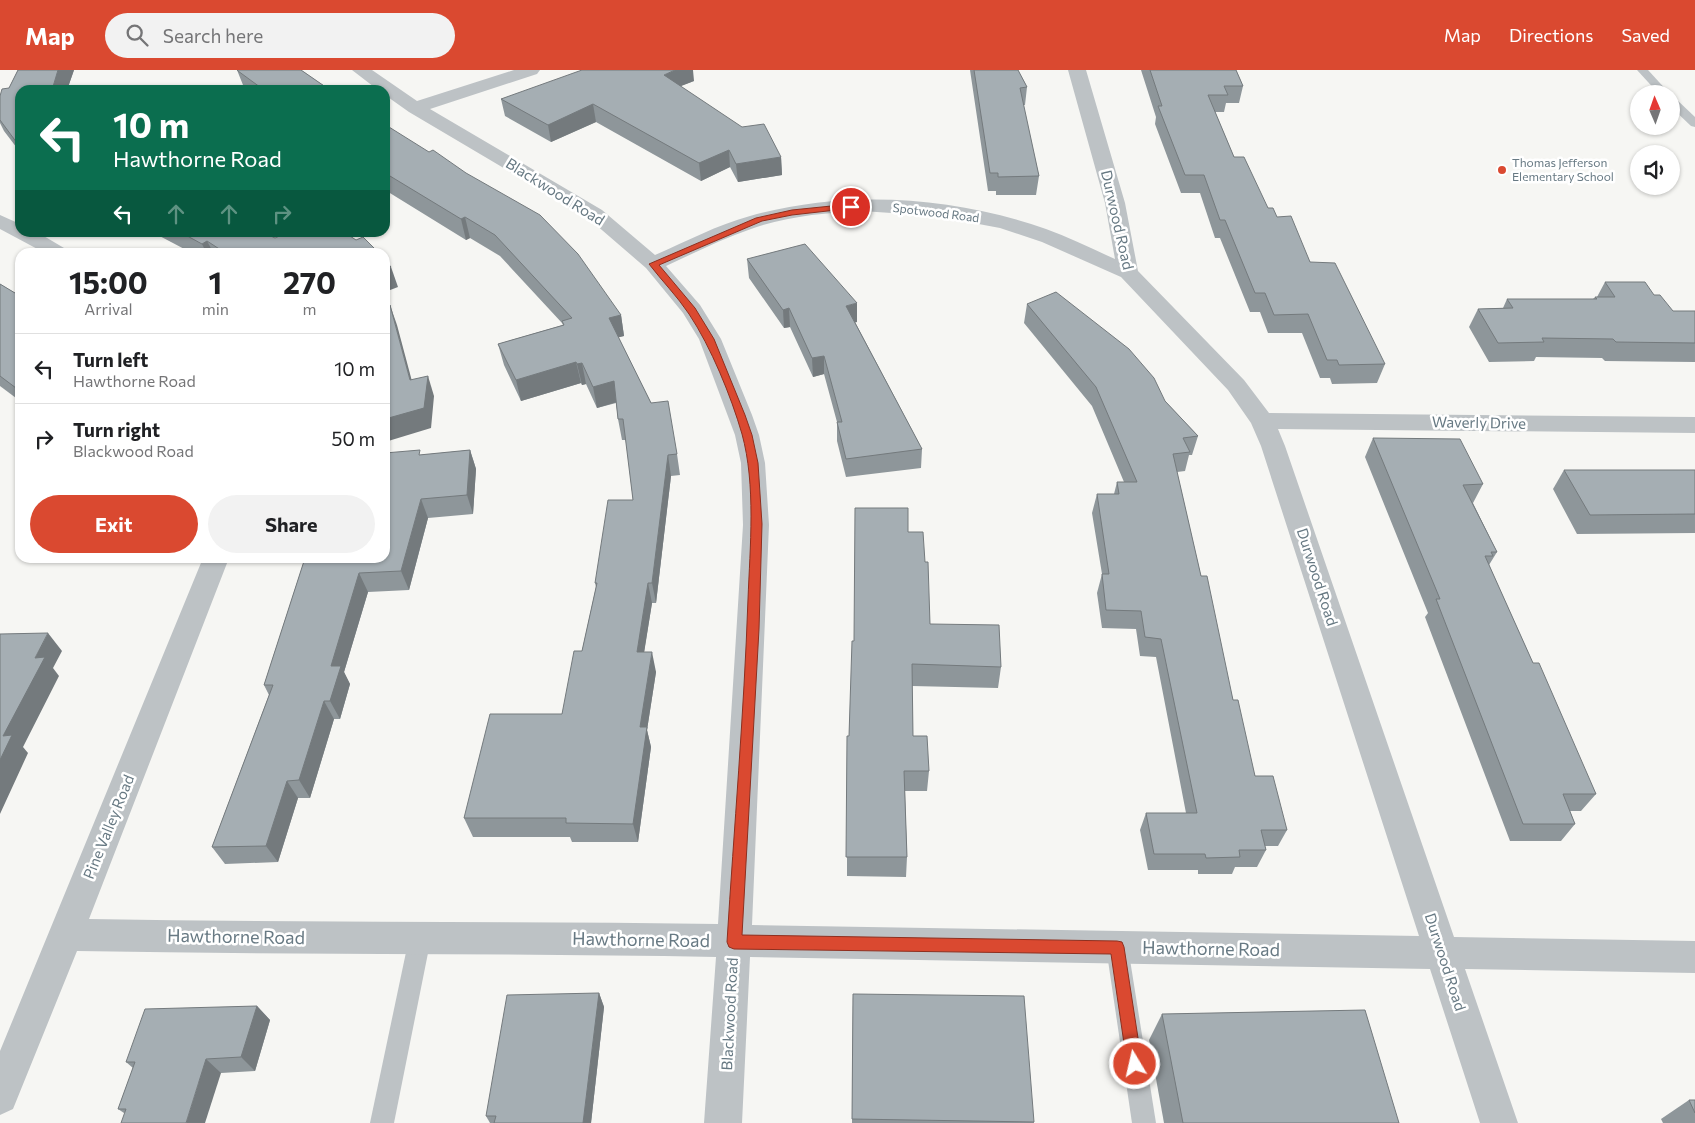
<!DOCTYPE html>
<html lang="en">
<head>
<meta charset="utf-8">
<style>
  body { margin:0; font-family:Commissioner,sans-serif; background:#f2f2f2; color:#202124; height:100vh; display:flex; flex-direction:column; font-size:19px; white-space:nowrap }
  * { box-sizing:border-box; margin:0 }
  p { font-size:16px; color:#757577 }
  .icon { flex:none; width:28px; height:28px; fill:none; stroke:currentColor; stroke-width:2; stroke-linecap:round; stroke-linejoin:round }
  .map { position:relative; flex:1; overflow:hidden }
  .panel { position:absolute; left:15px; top:178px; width:375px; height:315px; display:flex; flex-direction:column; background:#fff; border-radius:15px; box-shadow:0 1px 4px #0004 }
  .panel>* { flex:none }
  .guide { position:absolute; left:15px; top:15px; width:375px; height:152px; border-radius:15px; box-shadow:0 1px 4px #0004; background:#0b6e4f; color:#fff; overflow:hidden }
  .needle { width:32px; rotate:358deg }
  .fabs { position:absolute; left:1630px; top:15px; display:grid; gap:10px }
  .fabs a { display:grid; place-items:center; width:50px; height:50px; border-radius:50%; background:#fff; box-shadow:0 1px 4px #0004; font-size:25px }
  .pin { position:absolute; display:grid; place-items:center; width:42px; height:42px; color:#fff; margin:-21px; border:2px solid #fff; border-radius:50%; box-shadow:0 1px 5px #0007 }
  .me { position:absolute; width:55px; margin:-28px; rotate:351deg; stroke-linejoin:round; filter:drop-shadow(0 0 4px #0008) }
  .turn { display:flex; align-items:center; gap:18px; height:105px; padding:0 15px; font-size:22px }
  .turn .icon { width:65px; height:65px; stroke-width:2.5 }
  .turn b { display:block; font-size:35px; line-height:42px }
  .lanes { display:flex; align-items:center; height:48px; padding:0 15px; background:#0003; justify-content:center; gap:25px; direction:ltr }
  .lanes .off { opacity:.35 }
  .eta { display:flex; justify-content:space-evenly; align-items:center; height:85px; text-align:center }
  .eta b { font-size:30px; font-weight:700; line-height:35px }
  .button { display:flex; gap:10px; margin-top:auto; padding:10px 15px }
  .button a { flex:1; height:58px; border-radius:30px; background:#da4930; color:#fff; font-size:20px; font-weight:700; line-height:58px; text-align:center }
  .button a+a { background:#f2f2f2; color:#202124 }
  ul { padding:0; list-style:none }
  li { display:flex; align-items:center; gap:15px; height:70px; padding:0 15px; border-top:1px solid #e0e0e0 }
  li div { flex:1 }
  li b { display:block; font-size:19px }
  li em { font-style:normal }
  header { display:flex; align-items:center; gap:30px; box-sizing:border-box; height:70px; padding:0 25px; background:#da4930; color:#fff }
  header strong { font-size:24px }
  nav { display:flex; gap:28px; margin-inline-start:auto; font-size:18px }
  .search { width:350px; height:45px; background:#f2f2f2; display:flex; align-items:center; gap:12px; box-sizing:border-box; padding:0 18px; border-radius:28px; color:#757577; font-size:19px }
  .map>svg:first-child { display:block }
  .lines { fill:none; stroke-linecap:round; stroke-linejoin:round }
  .service { fill:#bdc2c5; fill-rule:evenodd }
  .minor { fill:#bdc2c5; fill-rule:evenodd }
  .wall { fill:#8e969a }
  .shaded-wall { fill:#747a7d }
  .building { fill:#a5aeb3; stroke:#747a7d }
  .route { fill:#da4930; stroke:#8e2f1f }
  .poi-dot { fill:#da4930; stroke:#fff; stroke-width:2 }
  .labels { text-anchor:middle; stroke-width:5; stroke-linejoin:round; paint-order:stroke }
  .far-poi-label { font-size:12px; fill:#677983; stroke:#fff; text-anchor:start }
  .far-street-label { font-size:12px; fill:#677983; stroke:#fff }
  .street-label { font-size:15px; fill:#677983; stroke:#fff }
  .near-street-label { font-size:18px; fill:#677983; stroke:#fff }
</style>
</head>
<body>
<header>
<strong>Map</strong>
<div class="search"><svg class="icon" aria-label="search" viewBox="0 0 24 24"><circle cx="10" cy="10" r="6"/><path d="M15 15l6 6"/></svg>Search here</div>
<nav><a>Map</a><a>Directions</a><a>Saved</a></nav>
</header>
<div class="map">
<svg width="1695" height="1053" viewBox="0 0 1695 1053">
  <rect width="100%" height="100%" fill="#f6f6f3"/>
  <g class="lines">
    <g class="service">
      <polygon points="1637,0 1648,0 1670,24 1659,24"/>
      <polygon points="1671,27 1675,28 1695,47 1695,57 1691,56 1671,37"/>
      <polygon points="420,858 428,861 431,868 394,1053 370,1053 409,868 412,861"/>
      <polygon points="1117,867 1125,870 1128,877 1156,1053 1132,1053 1106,877 1109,870"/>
    </g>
    <g class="minor">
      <path d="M 352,0 L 372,0 L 417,31 L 514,0 L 540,0 L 537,4 L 430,39 L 602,140 L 655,185 C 687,171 717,155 750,146 C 845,119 953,126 1046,159 C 1069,167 1092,179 1115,189 L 1105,133 L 1068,0 L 1086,0 L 1125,133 L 1138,201 L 1244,310 L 1269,343 L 1695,347 L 1695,363 L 1278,359 L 1285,376 L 1454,867 L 1695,871 L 1695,903 L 1465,899 L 1518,1053 L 1480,1053 L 1430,899 L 750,887 L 742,1053 L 704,1053 L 716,887 C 503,883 290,885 77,881 L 13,1039 L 0,1045 L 0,981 L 203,488 L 229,488 L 89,849 C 299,853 508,851 718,854 L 743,455 L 741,393 L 735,365 L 699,269 L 683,243 L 646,198 L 588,148 L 409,42 L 385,25 L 385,20 L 378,20 ZM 862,141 L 936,146 L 1000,158 L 1042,172 L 1121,207 L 1228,320 L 1251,353 L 1261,376 L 1419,866 L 752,855 L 769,455 L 765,393 L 759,365 L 752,345 L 721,269 L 700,235 L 666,196 C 694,183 722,169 751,159 C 787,146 825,143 862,141 Z"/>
      <polygon points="0,145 20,154 20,162 37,162 64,178 67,182 43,182 0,159"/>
    </g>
  </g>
  <g class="wall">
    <polygon points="18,0 74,0 67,20 20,20 20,82 4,61 0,53 0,26 9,18"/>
    <polygon points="237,0 301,0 330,20 245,20"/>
    <polygon points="970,0 1018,0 1027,17 1025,35 1023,35 1039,106 1036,125 996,125 996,121 988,121"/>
    <polygon points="1141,0 1236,0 1243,16 1239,33 1226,33 1224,42 1215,42 1234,87 1268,138 1277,147 1385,294 1377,313 1332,314 1330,308 1320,308 1302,263 1268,263 1260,242 1250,242 1220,168 1215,168 1200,123 1181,123 1155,54 1156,47"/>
    <polygon points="694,11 680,16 781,87 782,105 738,112 730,97 701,111 596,52 551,72 505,46 501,29"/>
    <polygon points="385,58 621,245 624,266 618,267 677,384 680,405 671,406 656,533 652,533 644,582 656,602 647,660 651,677 638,772 572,772 570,767 473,767 464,748 562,644 582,581 596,517 595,513 633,430 626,370 622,370 618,349 616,333 597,338 586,314 582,315 581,313 521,331 504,295 498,274 563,255 562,253 500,186 470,168 466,170 385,120"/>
    <polygon points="152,162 263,162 275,168 333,166 356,170 378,182 190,182"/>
    <polygon points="747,189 857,252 855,252 922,379 921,398 846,407 837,371 837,352 824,304 813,307 790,257 784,258 749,208"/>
    <polygon points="1605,212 1654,225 1673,241 1695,241 1695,292 1605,291 1602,288 1536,287 1534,291 1489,292 1469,257 1478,239 1503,238 1507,229 1593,229 1595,227 1597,227"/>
    <polygon points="0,214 20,226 20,331 0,316"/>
    <polygon points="1027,234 1165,331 1198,366 1192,385 1189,385 1185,401 1177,402 1201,506 1233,630 1255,706 1287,760 1278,776 1265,776 1266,780 1257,797 1235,797 1232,804 1198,804 1198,800 1148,800 1140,760 1146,743 1186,743 1156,587 1140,586 1136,559 1102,558 1097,523 1102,504 1092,443 1097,424 1114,424 1117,412 1124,412 1092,336 1024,253"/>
    <polygon points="1373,368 1483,414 1473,433 1497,482 1489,495 1533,593 1596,724 1581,741 1570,741 1575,754 1561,771 1510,771 1425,547 1428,543 1365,387"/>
    <polygon points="470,380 476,399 473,444 428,448 409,520 368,522 344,602 350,614 340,649 334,649 310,728 298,728 278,792 225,794 212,777 269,625 264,615 305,488 385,488 421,385"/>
    <polygon points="1564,400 1695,400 1695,463 1577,464 1553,419"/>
    <polygon points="908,462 925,492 930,554 1001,597 998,618 912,616 913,666 929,701 927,721 905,721 907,787 906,807 847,806 847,666 849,666 854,571"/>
    <polygon points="599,923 604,937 591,1053 490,1053 486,1046"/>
    <polygon points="853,924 1034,1052 1034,1053 852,1053"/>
    <polygon points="257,936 270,950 255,1001 221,1003 124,1043 118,1039 133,998 126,992"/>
    <polygon points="1162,944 1399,1053 1164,1053 1149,970"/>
    <polygon points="1689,1030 1695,1030 1695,1053 1663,1053 1661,1049"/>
  </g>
  <g class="shaded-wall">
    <polygon points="58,0 74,0 67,20 52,20"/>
    <polygon points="675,0 693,0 694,11 666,22 664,5"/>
    <polygon points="593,34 596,52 551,72 548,55"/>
    <polygon points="729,80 730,97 701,111 699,93"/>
    <polygon points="781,87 782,105 738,112 736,94"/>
    <polygon points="465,147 470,168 466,170 461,149"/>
    <polygon points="207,171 213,182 206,182 202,174"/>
    <polygon points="391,197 398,217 385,222 385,199"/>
    <polygon points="857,233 857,252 846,255 846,236"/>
    <polygon points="390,235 397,255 417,330 410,310"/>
    <polygon points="789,238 790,257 784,258 783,240"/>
    <polygon points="621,245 624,266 612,269 609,248"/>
    <polygon points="824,286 824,304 813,307 812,288"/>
    <polygon points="576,292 581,313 521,331 516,310"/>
    <polygon points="582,293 586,314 582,315 577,294"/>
    <polygon points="428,306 434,326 431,358 385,372 385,349"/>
    <polygon points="614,311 617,332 597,338 593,317"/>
    <polygon points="470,380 476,399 473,444 467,425"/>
    <polygon points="668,385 671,406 656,533 652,513"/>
    <polygon points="421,429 428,448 409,520 401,501"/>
    <polygon points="359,503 368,522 344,602 350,614 340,649 330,631 331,596"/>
    <polygon points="648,513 652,533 641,602 637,582"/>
    <polygon points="48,563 62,581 53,598 59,606 23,677 28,683 0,744 0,690 3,666 35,588"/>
    <polygon points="652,582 656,602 647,660 651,677 638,772 633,754 640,657"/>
    <polygon points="324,631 334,649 310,728 299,710"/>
    <polygon points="287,711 298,728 278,792 266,776"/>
    <polygon points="599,923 604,937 591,1053 583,1053"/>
    <polygon points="257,936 270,950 255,1001 241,987"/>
    <polygon points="206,989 221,1003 205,1053 186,1053"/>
  </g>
  <g class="building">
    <polygon points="18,0 58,0 52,20 20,20 20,77 0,50 0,26 2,19 9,18"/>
    <polygon points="237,0 301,0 330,20 264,20 238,1"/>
    <polygon points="582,0 675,0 664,5 742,57 764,54 781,87 736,94 729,80 699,93 593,34 548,55 501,29"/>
    <polygon points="974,0 1018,0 1027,17 1020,18 1039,106 998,107 998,103 990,103"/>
    <polygon points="1150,0 1236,0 1243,16 1224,16 1228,25 1208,25 1234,87 1244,87 1268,138 1273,138 1277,147 1291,146 1310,192 1335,193 1385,294 1339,295 1337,290 1327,290 1308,244 1274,245 1265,223 1255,223 1225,150 1220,150 1204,105 1185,105 1158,36 1162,36"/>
    <polygon points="389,57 429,82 433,80 466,103 540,145 578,184 621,245 609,248 651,333 668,331 677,384 668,385 652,513 648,513 637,582 652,582 640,657 647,657 633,754 566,753 566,748 464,748 490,644 562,644 574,581 582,581 597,513 595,513 608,430 633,430 623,349 618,349 614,311 593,317 582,293 577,294 576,292 516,310 498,274 564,255 562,251 572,248 495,165 465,147 461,149 385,103 385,58"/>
    <polygon points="180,162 263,162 275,168 288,162 329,162 333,166 340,162 344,162 356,170 363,167 378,182 224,182 207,171 202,174"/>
    <polygon points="805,174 857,233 846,236 922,379 846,389 837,352 842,352 824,286 812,288 789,238 783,240 747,189"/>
    <polygon points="385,190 391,197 385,199"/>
    <polygon points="1605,212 1645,212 1654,225 1660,225 1673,241 1695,241 1695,273 1616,272 1613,269 1542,268 1544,272 1498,273 1478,239 1513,238 1507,229 1597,229 1595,227 1615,227"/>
    <polygon points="0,214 20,226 20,321 0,306"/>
    <polygon points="1056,222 1129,279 1154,308 1165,331 1198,366 1183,368 1190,382 1173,384 1201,506 1207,506 1233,630 1238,630 1255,706 1273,706 1287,760 1261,760 1266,780 1239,780 1240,787 1206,788 1205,784 1154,784 1146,743 1197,743 1161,569 1145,567 1141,541 1106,540 1102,504 1109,504 1097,424 1119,424 1117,412 1137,412 1096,317 1027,234"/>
    <polygon points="390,235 410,310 428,306 424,338 385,349 385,242 388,246"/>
    <polygon points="1373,368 1460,369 1483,414 1463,415 1497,482 1491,482 1493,486 1485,486 1533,593 1539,593 1596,724 1563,724 1575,754 1523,754 1436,529 1440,529"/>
    <polygon points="420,380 419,385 470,380 467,425 421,429 401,501 359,503 331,596 341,596 330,631 324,631 299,710 287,711 266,776 212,777 273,615 264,615 305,488 385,488 385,383"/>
    <polygon points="1564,400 1695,400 1695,444 1590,445"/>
    <polygon points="855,438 908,438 908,462 923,462 925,492 928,492 930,554 999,555 1001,597 912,594 913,666 927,666 929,701 904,701 907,787 846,787 847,666 849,666 852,571 854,571"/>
    <polygon points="48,563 35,588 45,587 3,666 12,665 0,690 0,564"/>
    <polygon points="599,923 583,1053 494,1053 496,1046 486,1046 507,925"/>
    <polygon points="853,924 1024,926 1034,1052 852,1049"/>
    <polygon points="257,936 241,987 206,989 186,1053 121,1053 126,1039 118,1039 135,992 126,992 145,939"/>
    <polygon points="1365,940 1399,1053 1183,1053 1162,944"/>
    <polygon points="1689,1030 1695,1030 1695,1043"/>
  </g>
  <path class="route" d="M 851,134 L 855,137 L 854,138 L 792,145 L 762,151 L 659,195 L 695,238 L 714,269 L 745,345 L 752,365 L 758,393 L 762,454 L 759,559 L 742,865 L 1117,871 L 1122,872 L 1124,877 L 1142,994 L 1140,1000 L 1135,1002 L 1129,1000 L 1127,994 L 1111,884 L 734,879 L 729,877 L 727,872 C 734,758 744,644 748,529 C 750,477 756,415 742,364 C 731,326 711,277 689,244 C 677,226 662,211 649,194 L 756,148 L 792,140 Z"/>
  <circle class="poi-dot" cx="1502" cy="100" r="5"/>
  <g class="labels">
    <g class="far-poi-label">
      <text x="1512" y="97">Thomas Jefferson<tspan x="1512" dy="14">Elementary School</tspan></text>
    </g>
    <g class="far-street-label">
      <text transform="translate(936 143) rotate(7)" y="4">Spotwood Road</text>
    </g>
    <g class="street-label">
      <text transform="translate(555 122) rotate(32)" y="5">Blackwood Road</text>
      <text transform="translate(1117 150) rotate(77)" y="5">Durwood Road</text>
      <text transform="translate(1479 353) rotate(1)" y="5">Waverly Drive</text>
      <text transform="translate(1317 507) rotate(72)" y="5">Durwood Road</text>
      <text transform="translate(109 757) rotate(-68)" y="5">Pine Valley Road</text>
      <text transform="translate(1445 892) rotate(72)" y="5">Durwood Road</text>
      <text transform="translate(730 944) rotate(-87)" y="5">Blackwood Road</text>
    </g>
    <g class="near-street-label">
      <text transform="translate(236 867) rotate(1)" y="6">Hawthorne Road</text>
      <text transform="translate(641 870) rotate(1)" y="6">Hawthorne Road</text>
      <text transform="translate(1211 879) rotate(1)" y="6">Hawthorne Road</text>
    </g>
  </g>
</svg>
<div class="fabs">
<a><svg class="needle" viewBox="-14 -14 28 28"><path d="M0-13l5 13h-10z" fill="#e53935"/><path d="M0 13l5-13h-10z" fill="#757577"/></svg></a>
<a><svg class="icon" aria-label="sound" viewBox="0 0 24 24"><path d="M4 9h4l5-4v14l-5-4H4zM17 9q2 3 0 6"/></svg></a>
</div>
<div class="pin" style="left:851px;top:137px;background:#d93025"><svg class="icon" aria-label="arrive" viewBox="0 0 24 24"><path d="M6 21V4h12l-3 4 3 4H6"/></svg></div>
<svg class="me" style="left:1135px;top:994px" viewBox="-20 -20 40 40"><circle r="17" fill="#da4930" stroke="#fff" stroke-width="3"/><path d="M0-11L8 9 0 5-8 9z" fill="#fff"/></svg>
<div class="guide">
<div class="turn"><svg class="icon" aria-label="left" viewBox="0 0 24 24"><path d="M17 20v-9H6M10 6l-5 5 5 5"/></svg><div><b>10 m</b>Hawthorne Road</div></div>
<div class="lanes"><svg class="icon" aria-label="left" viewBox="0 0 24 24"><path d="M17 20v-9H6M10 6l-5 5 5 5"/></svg><svg class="icon off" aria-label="ahead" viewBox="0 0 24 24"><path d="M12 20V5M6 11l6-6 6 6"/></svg><svg class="icon off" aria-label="ahead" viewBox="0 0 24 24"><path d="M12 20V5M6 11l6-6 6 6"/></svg><svg class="icon off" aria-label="right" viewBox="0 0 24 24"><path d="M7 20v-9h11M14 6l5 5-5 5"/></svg></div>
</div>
<section class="panel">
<div class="eta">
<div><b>15:00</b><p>Arrival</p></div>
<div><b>1</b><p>min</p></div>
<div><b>270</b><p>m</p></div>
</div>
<ul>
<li><svg class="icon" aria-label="left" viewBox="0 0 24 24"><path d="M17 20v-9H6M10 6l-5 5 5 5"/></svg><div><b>Turn left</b><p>Hawthorne Road</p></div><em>10 m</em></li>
<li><svg class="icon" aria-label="right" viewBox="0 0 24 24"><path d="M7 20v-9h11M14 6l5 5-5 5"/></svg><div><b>Turn right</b><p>Blackwood Road</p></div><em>50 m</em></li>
</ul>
<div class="button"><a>Exit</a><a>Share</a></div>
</section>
</div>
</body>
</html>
